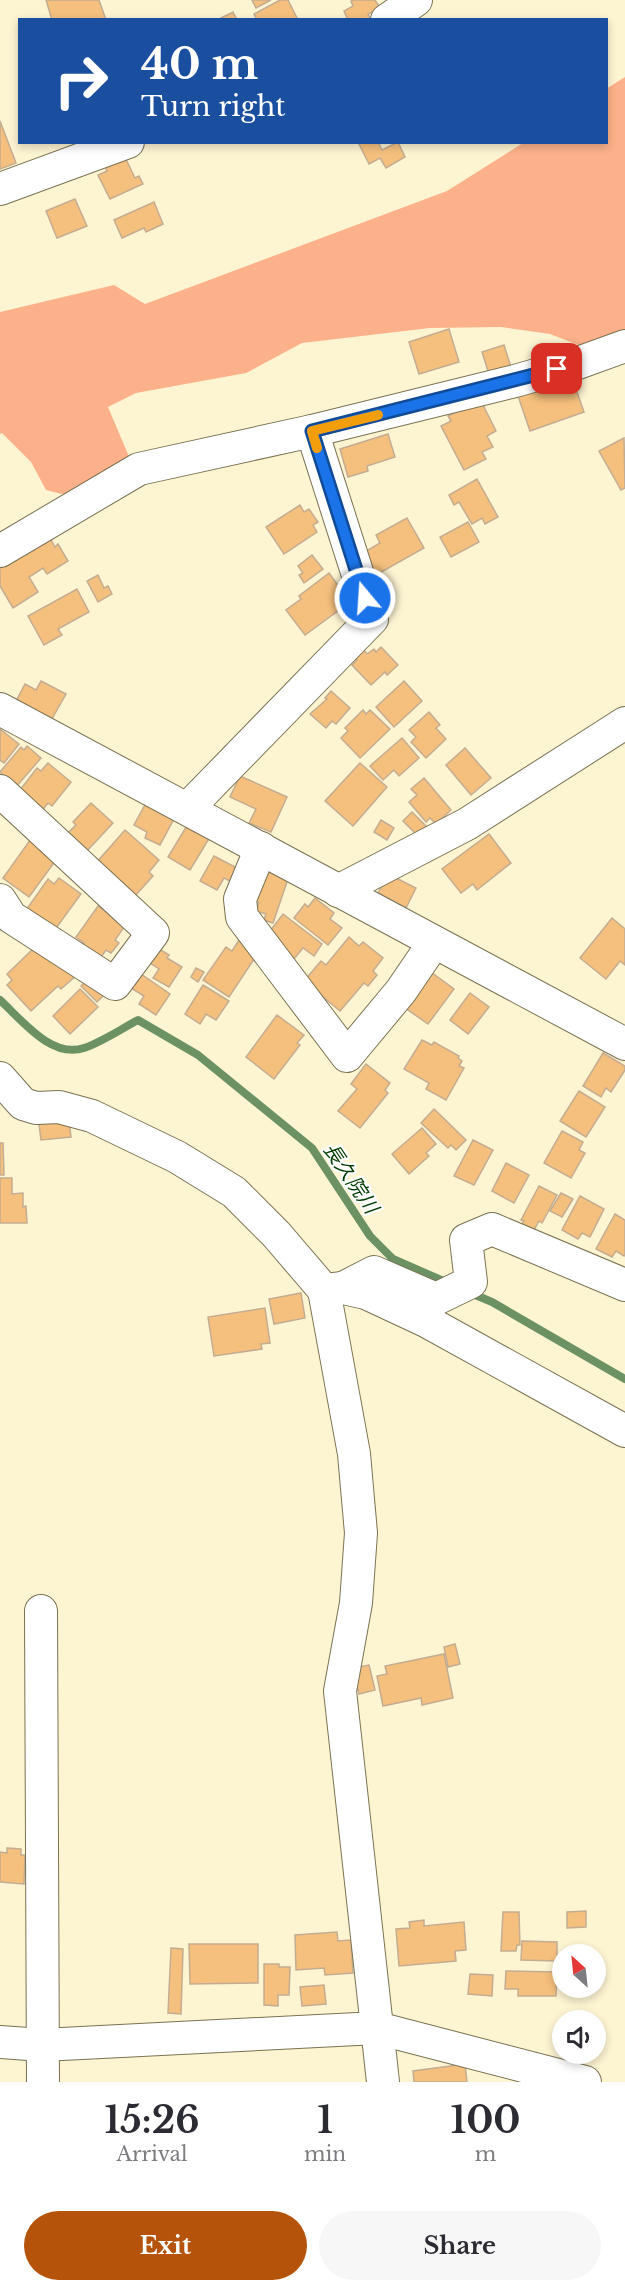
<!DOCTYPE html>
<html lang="en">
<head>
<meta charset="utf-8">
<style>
	:root { --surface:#fff; --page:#f7f7f7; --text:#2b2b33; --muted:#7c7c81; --accent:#b45309 }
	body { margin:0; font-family:"Libre Baskerville","Noto Sans JP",serif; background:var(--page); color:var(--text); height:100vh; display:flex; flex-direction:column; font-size:22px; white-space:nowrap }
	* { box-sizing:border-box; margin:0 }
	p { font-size:20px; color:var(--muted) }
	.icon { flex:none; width:33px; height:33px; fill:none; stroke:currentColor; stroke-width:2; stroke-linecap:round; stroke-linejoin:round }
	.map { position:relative; height:2082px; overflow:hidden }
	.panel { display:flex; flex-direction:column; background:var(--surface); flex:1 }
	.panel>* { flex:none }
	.top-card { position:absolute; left:18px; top:18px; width:590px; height:126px; border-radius:0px; box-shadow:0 3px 9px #0003; background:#1a4fa0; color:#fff; overflow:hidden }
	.needle { width:39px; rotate:333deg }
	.fabs { position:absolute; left:552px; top:1944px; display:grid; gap:12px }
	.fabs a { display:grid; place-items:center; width:54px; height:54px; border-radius:50%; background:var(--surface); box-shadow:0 3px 9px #0003; font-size:30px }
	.pin { position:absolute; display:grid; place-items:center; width:51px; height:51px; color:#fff; margin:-26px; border-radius:12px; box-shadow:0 3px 9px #0006 }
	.me { position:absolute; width:66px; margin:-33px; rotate:342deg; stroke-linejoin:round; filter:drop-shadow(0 0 4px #0008) }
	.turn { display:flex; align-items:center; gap:21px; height:126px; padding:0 24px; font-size:27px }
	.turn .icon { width:78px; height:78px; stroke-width:2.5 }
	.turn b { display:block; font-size:42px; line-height:51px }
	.eta { display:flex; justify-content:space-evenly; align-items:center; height:102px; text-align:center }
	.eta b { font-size:36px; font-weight:800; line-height:42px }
	.button { display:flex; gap:12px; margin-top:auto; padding:12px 24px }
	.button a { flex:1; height:69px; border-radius:36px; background:var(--accent); color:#fff; font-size:24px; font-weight:800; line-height:69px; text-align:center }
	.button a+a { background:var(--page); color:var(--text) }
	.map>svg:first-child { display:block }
	.forest { fill:#fdb18a }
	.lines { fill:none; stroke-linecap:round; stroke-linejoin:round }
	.stream { stroke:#6c9264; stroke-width:8 }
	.building { fill:#f5c07e; stroke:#c4ac91; stroke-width:1.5 }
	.street-casing { stroke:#7a7253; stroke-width:34 }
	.street { stroke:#fff; stroke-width:32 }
	.route-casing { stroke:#114b97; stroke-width:15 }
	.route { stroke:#1a73e8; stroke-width:10 }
	.slow { stroke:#f59e0b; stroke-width:10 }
	.labels { text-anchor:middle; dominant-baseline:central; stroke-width:4.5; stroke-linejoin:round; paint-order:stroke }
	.water-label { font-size:20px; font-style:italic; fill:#023d00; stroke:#fff }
</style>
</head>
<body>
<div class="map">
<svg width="625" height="2082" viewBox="0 0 625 2082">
	<rect width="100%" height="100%" fill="#fdf4d2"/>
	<polygon class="forest" points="625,77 625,332 581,346 550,334 501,327 430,328 302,343 246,373 136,393 108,407 130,459 70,496 46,490 31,462 2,433 0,434 0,312 114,285 145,304 447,191 523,143 606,142 606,89"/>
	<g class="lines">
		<g class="stream">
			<path d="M0 1000C21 1019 51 1059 84 1048 102 1042 121 1029 138 1020L198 1055 312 1148 370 1236 393 1259 448 1283"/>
			<polyline points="468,1292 492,1302 625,1379"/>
		</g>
	</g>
	<g class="building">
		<polygon points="46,0 99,0 106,20 52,20"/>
		<polygon points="252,0 271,0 256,8"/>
		<polygon points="280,0 288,0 298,20 257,20 254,14"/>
		<polygon points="353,0 375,0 380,8 368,14 370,18 367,20 348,20 344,11 353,6 351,1"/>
		<polygon points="233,12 237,20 217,20"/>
		<polygon points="0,121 16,163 0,169"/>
		<polygon points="358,142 378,142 382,150 398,142 405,157 386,168 380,158 369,164"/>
		<polygon points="124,155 135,178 139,176 143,184 110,199 98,175 107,171 104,164"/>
		<polygon points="75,199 87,226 57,238 46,211"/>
		<polygon points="154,202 163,224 146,232 144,228 122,238 114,220"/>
		<polygon points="449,329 459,362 419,374 409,342"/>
		<polygon points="504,345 511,367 489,374 482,352"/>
		<polygon points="572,378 584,412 530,431 518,396"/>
		<polygon points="480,399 496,431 487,436 493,447 482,452 486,459 464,470 441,426 451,421 448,416"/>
		<polygon points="388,434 395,457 367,466 368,471 348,477 340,449"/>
		<polygon points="624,438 625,488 621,490 599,451"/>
		<polygon points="477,479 498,517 485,524 482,518 472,524 459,502 454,505 449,495"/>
		<polygon points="300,505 304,512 309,509 318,522 313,525 317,532 284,554 266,527"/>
		<polygon points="407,518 424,548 376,575 363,553 380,543 376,535"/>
		<polygon points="468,522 479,542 451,557 440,537"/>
		<polygon points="50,538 55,547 58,544 68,561 47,574 43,568 29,577 38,592 13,608 0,586 0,568"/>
		<polygon points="312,555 323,569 304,583 299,575 303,573 298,566"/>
		<polygon points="329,573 350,602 305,635 286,610 301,599 299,596"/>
		<polygon points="98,575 104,588 108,586 112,594 98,602 87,581"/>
		<polygon points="77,589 89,612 58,629 62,635 44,645 28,616"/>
		<polygon points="381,647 398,665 387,675 385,672 371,685 352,665 357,660 354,656 362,648 367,654 374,649 376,652"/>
		<polygon points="41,681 66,694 49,724 14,705 25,684 36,690"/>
		<polygon points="404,681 422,701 394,727 376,707"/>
		<polygon points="331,691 350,708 336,724 332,721 326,728 310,714 327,699 325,698"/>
		<polygon points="363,710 366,714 370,710 390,729 360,758 341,738 348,731 345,728"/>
		<polygon points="429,712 440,725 436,728 446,739 426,758 411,742 416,737 409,730"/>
		<polygon points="0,729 19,744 4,763 0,760"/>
		<polygon points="402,738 419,758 399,776 394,770 383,780 370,766"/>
		<polygon points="27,746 41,758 16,787 0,772 21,747 24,750"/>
		<polygon points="465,748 491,778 471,795 446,765"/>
		<polygon points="48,763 71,782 52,806 48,803 40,813 20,790 37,768 41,771"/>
		<polygon points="360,763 387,787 353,826 325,801"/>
		<polygon points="240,776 287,797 271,832 249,823 256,809 230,797"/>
		<polygon points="424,778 451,810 436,824 430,818 426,822 409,802 417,795 411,789"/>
		<polygon points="91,803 113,823 86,852 67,834 76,825 73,822"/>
		<polygon points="146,803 175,817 160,845 145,838 147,832 134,825"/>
		<polygon points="412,812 427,827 418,836 403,821"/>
		<polygon points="381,820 394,828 387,840 374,832"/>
		<polygon points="188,824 210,837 190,870 168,857"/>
		<polygon points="125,830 159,860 149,872 153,876 134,897 96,863"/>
		<polygon points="489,834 511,863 477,890 473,884 461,893 442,869"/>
		<polygon points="33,836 59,856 29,897 3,878"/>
		<polygon points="214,856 237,868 230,881 224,878 217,890 200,881"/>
		<polygon points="265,871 288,879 273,923 264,920 266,914 256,911 259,903 254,901"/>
		<polygon points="394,877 416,888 406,908 378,893 384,882"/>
		<polygon points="59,878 81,894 54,931 26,910 48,879 54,884"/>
		<polygon points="315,898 334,913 330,919 342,928 328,945 294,918 305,904 308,907"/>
		<polygon points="98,906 108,913 129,920 115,940 119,943 111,953 106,950 99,960 81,947 84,943 76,937"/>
		<polygon points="283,914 322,944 314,956 303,948 293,960 270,931"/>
		<polygon points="612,918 625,929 625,965 620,961 606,979 580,958"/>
		<polygon points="349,937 359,946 363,942 383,958 373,971 377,975 368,986 364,983 340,1011 304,981 321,961 326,965"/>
		<polygon points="239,940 258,953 229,997 203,980 226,947 232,951"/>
		<polygon points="36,946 51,962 58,955 77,975 61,989 58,986 31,1011 7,985 12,980 7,974"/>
		<polygon points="156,947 169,955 167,958 182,967 169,987 153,978 159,969 147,961"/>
		<polygon points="196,968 204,972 198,982 191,977"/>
		<polygon points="428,970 454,989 428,1024 401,1005"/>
		<polygon points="141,974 170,994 156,1015 139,1004 144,996 131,988"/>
		<polygon points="92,975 108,991 97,1002 81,986"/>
		<polygon points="203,985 229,1001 216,1020 206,1014 200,1024 185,1014"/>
		<polygon points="80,989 98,1007 70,1034 53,1016"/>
		<polygon points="470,993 489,1007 468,1034 450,1020"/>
		<polygon points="277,1015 304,1035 297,1043 300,1045 274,1079 246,1057"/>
		<polygon points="422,1040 432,1045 434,1042 459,1056 458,1058 462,1061 459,1066 464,1068 446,1100 426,1089 429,1083 404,1069"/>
		<polygon points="603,1053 625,1066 625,1070 611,1092 606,1088 601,1097 583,1086"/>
		<polygon points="366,1064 390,1083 385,1090 388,1093 360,1128 338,1111 357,1089 351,1084"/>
		<polygon points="579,1091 605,1107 586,1137 560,1121"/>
		<polygon points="434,1109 466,1140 456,1150 451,1145 448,1148 421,1123"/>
		<polygon points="69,1120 71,1137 41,1140 39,1124"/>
		<polygon points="422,1128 436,1144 426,1153 429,1156 409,1174 392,1154"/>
		<polygon points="562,1131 583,1142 579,1150 585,1153 571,1178 544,1163"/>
		<polygon points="473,1140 493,1150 474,1185 454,1176"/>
		<polygon points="0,1143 3,1143 4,1175 0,1175"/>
		<polygon points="506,1163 529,1175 514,1203 492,1191"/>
		<polygon points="0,1178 12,1178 12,1194 23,1193 23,1207 26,1206 27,1223 0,1223"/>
		<polygon points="539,1186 557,1195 542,1223 539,1221 533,1232 521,1226 524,1221 521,1220"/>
		<polygon points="561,1193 573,1199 562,1217 550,1211"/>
		<polygon points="580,1196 604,1209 590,1237 582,1233 578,1239 562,1230"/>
		<polygon points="615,1214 625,1220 625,1254 624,1256 616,1251 612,1257 596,1249"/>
		<polygon points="301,1293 305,1318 274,1324 269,1299"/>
		<polygon points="265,1308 270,1343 261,1344 262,1349 214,1356 208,1317"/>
		<polygon points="455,1644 460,1664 448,1667 444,1647"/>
		<polygon points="444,1654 453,1698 422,1705 421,1698 383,1706 377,1676 387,1674 385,1666"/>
		<polygon points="369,1665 375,1690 359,1694 353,1668"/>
		<polygon points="7,1848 21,1849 21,1855 25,1855 24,1884 0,1882 0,1852 7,1853"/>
		<polygon points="586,1911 586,1927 567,1928 567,1912"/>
		<polygon points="503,1912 519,1912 520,1945 517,1945 516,1951 501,1951"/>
		<polygon points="424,1920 424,1926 464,1922 466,1950 455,1951 456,1961 399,1966 396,1929 410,1928 409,1922"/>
		<polygon points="337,1932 338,1941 351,1940 353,1973 325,1975 324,1968 296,1970 295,1935"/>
		<polygon points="522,1941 557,1942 557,1961 521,1960"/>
		<polygon points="189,1944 258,1944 258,1983 190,1984"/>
		<polygon points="171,1948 183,1949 181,2014 168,2013"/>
		<polygon points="264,1964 279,1964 279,1967 290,1967 289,1995 278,1995 278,2006 264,2005"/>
		<polygon points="506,1971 557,1972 556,1996 518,1996 518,1989 505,1989"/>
		<polygon points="470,1974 493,1975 492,1996 468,1994"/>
		<polygon points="324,1985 326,2004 302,2006 300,1987"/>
		<polygon points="465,2064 467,2082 414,2082 413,2071"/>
	</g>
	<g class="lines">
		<g class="street-casing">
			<g id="street">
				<polyline points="387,20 416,0"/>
				<polyline points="0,189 128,142"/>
				<polyline points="0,551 139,469 312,431 515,381 578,363 625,346"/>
				<path d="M0 709C209 819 416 934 625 1044"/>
				<polyline points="0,791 153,933 115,984 11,917 0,900"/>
				<polyline points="188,808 372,619 312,431"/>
				<polyline points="261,848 240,899 242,917 347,1056 401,991 433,944"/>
				<polyline points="338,891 467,824 625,723"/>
				<polyline points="0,1078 23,1104 36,1108 59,1107 92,1116 177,1157 234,1192 276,1234 324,1290 354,1454 361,1533 356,1603 340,1691 383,2082"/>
				<polyline points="343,1288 374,1272 436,1299 471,1282 466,1240 492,1229 625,1285"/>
				<polyline points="334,1289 343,1288 366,1293 426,1321 625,1431"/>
				<polyline points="41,1611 43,2082"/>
				<polyline points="0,2042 42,2045 377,2028 585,2082"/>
			</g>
		</g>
		<use href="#street" class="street"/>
	</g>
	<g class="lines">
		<g class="route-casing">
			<polyline id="route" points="365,598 312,431 557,369"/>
		</g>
		<use href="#route" class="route"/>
		<polyline class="slow" points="317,448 312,431 378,415"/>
	</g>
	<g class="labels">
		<g class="water-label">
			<text transform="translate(351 1178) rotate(56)">長久院川</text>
		</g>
	</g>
</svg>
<div class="fabs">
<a><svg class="needle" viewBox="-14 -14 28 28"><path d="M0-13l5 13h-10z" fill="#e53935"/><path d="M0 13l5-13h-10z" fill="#7c7c81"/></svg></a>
<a><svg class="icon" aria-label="sound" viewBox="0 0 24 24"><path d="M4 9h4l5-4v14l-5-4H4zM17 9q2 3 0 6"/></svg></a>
</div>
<div class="pin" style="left:557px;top:369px;background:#d93025"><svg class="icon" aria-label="arrive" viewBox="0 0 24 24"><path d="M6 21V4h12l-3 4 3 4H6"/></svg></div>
<svg class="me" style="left:365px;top:598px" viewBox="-20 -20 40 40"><circle r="17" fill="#1a73e8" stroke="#fff" stroke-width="3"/><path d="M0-11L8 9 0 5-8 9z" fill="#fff"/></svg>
<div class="top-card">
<div class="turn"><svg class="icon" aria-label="right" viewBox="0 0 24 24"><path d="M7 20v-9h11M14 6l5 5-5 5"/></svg><div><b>40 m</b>Turn right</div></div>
</div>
</div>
<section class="panel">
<div class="eta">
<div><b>15:26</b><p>Arrival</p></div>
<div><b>1</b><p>min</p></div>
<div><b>100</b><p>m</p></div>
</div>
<div class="button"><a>Exit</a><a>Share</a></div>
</section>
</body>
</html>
